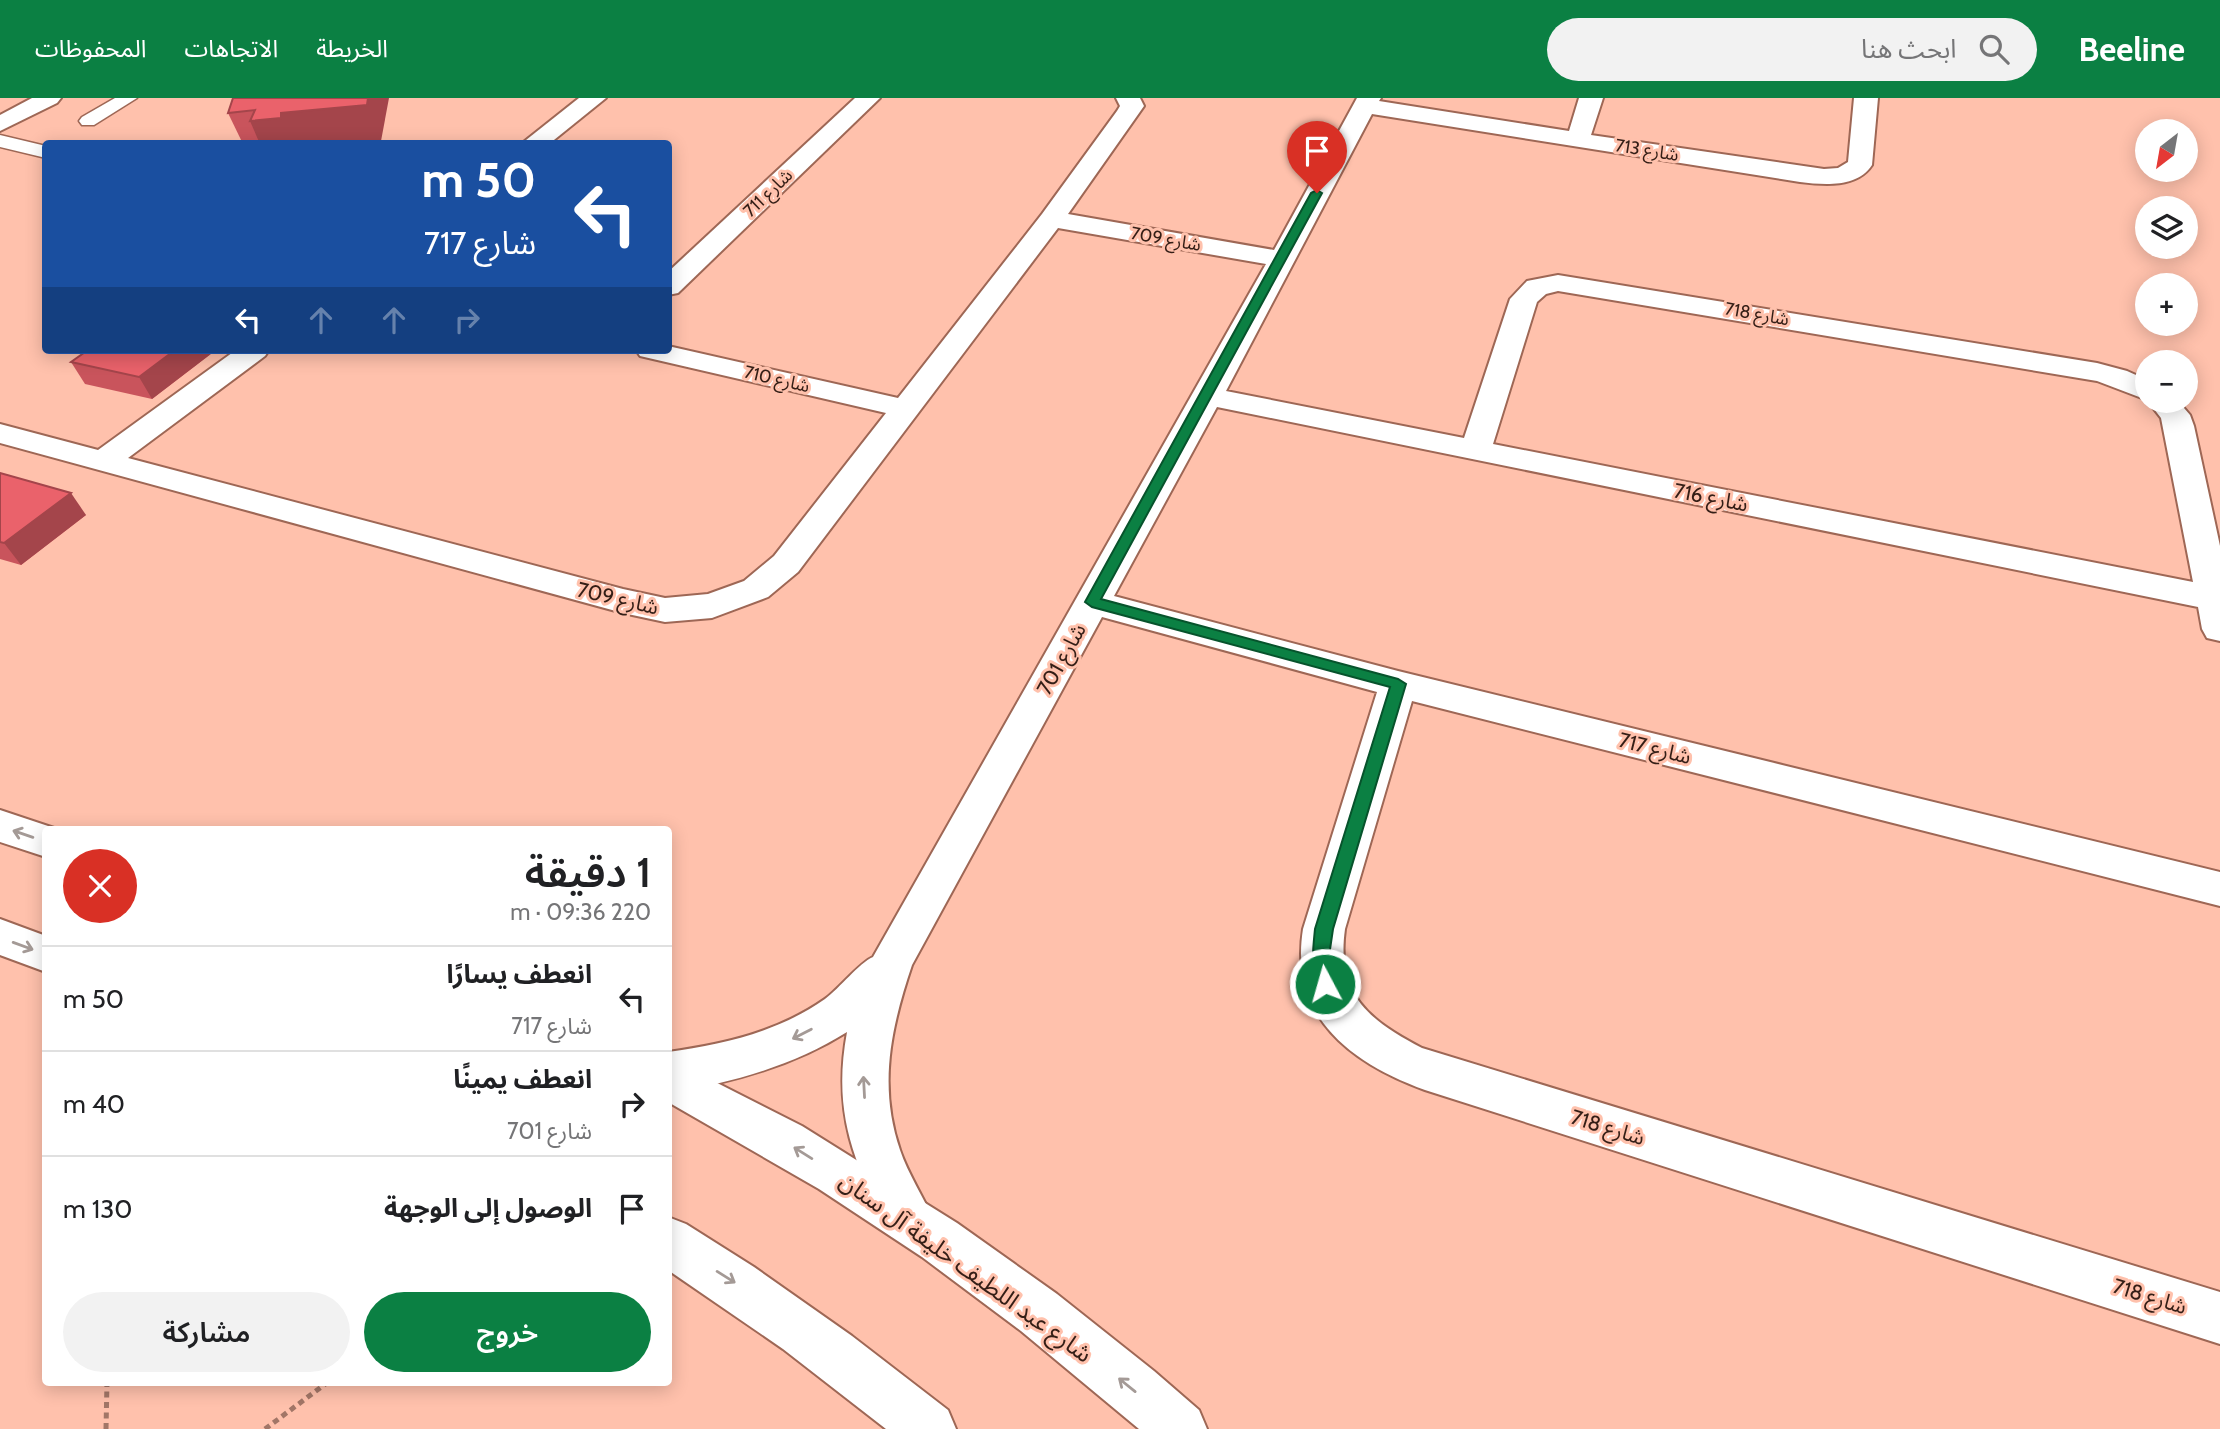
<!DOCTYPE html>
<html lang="ar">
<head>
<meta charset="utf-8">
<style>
	:root { --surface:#fff; --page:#f2f2f2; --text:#202124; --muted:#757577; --line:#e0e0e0; --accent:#0b8043 }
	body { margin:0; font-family:Cabin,"Noto Sans Arabic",sans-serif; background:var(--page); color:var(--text); direction:rtl; height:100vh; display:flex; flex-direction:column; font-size:26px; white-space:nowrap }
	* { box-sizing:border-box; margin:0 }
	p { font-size:23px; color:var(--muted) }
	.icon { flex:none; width:38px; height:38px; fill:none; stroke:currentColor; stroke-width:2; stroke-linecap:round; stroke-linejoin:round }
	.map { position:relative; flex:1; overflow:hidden; direction:ltr }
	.details { position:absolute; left:42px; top:728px; width:630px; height:560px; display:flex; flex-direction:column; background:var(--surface); border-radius:7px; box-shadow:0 4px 18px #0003; direction:rtl }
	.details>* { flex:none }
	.top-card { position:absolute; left:42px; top:42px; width:630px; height:214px; border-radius:7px; box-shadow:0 4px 18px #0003; direction:rtl; background:#1a4fa0; color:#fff; overflow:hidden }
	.needle { width:46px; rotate:211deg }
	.controls { position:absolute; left:2135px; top:21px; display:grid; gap:14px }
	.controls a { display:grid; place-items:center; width:63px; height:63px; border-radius:50%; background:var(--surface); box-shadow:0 4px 18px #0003; font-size:35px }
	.pin { position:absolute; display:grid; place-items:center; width:60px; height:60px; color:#fff; margin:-72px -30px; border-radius:50% 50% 50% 0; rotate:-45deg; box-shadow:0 0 7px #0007 }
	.pin .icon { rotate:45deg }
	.me { position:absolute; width:77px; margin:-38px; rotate:354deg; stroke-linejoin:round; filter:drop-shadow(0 0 5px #0008) }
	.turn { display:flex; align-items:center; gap:24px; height:147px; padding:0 21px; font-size:32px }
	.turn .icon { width:91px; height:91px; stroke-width:2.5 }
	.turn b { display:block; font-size:49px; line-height:60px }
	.lanes { display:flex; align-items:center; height:66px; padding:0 21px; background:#0003; justify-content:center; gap:35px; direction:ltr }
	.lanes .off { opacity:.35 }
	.round { display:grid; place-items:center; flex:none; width:74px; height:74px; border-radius:37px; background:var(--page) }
	.headline { display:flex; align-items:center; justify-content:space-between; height:119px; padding:0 21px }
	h1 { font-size:42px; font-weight:600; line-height:52px }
	.button { display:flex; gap:14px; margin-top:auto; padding:14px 21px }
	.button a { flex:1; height:80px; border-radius:42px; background:var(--accent); color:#fff; font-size:28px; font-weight:600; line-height:80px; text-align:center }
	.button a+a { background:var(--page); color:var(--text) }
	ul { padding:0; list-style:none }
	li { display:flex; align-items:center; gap:21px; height:105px; padding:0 21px; border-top:2px solid var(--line) }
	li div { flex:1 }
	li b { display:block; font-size:26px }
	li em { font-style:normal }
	header { display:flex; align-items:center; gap:42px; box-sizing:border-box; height:98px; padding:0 35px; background:var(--accent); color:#fff }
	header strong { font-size:33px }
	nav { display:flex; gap:38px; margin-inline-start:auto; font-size:24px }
	.search { width:490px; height:63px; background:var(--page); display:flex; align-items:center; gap:18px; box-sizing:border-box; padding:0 24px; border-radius:38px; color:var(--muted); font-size:26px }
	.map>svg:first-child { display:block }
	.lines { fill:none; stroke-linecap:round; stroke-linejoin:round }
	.lane-casing { stroke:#9e6755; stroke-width:3 }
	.street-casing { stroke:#9e6755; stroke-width:4 }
	.secondary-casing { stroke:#9e6755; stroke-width:4 }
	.path { stroke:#a27667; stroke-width:5; stroke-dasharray:6 4.5; stroke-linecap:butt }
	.lane { fill:#fff; fill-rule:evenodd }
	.street { fill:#fff; fill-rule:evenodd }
	.secondary { fill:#fff; fill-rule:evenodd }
	.wall { fill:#c9545c }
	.shaded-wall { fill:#a4454b }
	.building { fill:#ea626b; stroke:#a4454b; stroke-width:2 }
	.oneway { stroke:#a49a96 }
	.route { fill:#0b8043; stroke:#07532c; stroke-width:2 }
	.labels { text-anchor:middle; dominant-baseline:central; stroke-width:6; stroke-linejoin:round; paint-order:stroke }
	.far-street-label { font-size:18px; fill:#341e16; stroke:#ffc1ac }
	.street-label { font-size:21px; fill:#341e16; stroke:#ffc1ac }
	.near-street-label { font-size:24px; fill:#341e16; stroke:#ffc1ac }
</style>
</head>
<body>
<header>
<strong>Beeline</strong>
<div class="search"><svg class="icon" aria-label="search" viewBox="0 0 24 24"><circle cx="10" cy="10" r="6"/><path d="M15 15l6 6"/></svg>ابحث هنا</div>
<nav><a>الخريطة</a><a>الاتجاهات</a><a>المحفوظات</a></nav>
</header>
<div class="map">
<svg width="2220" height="1331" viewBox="0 0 2220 1331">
	<rect width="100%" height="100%" fill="#ffc1ac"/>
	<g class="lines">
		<g class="lane-casing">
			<g id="lane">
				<polygon points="115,0 137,0 94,27 82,27 79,23 82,19"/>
				<polygon points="0,37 46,48 46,60 0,49"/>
			</g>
		</g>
		<g class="street-casing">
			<g id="street">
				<polygon points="32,0 61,0 57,5 0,33 0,17"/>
				<polygon points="579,0 606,0 549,46 521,46"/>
				<polygon points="855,0 880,0 678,195 668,197 668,174"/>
				<path d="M1116 0H1140L1144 8 1068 116 1274 152 1357 0H1381L1379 3 1569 33 1579 0H1603L1591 37 1824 71 1838 70 1848 64 1854 0H1878L1872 67C1857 90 1824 87 1800 84L1372 16 1226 293 1464 340 1510 201 1527 183 1558 177 2097 265 2127 273 2147 282V303H2178L2190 317 2194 328 2220 448V543L2207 540 2202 531 2198 509 1217 309 1114 498 1398 573 2220 774V808L1412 603 1345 831C1336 896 1368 922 1422 950L2220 1194V1246L1425 992C1351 965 1289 919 1303 831L1377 594 1102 519 912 867C891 929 878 988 900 1052 908 1076 923 1098 933 1121L925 1138 908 1145 891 1138C854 1065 832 1016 847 934 793 968 731 985 668 995V954C724 946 778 934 825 901 840 890 859 865 873 859L1266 166 1058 130 798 474 768 499 712 520 665 524 623 515 0 345V326L98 352 236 252H269L265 258 128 360 623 491 665 500 708 496 744 483 774 458 886 315 640 258 636 252H668V248L898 300 1042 116 1117 13 1120 8ZM1558 193 2097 283 2147 302 2161 320 2193 484 1493 346 1537 204 1546 196Z"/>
			</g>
		</g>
		<g class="secondary-casing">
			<g id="secondary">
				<polygon points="0,712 60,732 46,732 46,759 0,744"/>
				<polygon points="0,821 46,838 46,874 0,857"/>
				<polygon points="668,960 802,1028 957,1125 1057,1196 1154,1273 1199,1312 1207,1331 1139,1331 1021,1233 922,1159 819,1091 668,1004"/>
				<polygon points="668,1119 686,1126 754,1169 852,1238 948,1312 956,1331 886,1331 783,1251 668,1172"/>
			</g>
		</g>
		<g class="path">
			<polyline points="106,1331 107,1284"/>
			<polyline points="265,1331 328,1284"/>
		</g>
		<use href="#lane" class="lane"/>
		<use href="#street" class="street"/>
		<use href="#secondary" class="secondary"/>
	</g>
	<g class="wall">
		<polygon points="233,0 381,43 357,46 243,46 228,15"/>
		<polygon points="216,252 152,301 85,286 71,264"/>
		<polygon points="0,375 86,417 21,467 0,461"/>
	</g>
	<g class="shaded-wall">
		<polygon points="368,0 389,0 381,43 357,46 260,46 250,23 281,15"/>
		<polygon points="175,252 216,252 152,301 139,279"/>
		<polygon points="71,395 86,417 21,467 4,445"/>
	</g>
	<g class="building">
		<polygon points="233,0 368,0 367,7 281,15 281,20 250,23 255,12 228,15"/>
		<polygon points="88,252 175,252 139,279 71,264"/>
		<polygon points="0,375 71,395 4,445 0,444"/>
	</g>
	<defs><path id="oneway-shaft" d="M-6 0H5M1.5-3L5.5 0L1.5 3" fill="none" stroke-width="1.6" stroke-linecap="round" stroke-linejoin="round" transform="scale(1.75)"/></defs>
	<g class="oneway">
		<use href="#oneway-shaft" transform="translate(23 736) rotate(-161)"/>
		<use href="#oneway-shaft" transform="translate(23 848) rotate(20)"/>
		<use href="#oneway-shaft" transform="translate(802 936) rotate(153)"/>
		<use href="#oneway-shaft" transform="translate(864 989) rotate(-93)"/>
		<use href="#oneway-shaft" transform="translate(803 1055) rotate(-148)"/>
		<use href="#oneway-shaft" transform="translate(726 1179) rotate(32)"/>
		<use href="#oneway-shaft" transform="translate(1127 1287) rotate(-141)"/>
	</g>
	<path class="route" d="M1317 92 1322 95 1101 501 1398 581 1406 586 1333 831 1329 858 1334 886 1332 892 1325 894 1319 892C1310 873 1313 851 1315 831L1390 589 1092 509 1085 504 1311 95Z"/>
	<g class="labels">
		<g class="far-street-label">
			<text transform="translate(1647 52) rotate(9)">شارع 713</text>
			<text transform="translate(768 95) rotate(-44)">شارع 711</text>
			<text transform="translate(1166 141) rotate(10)">شارع 709</text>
			<text transform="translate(1757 216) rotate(10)">شارع 718</text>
			<text transform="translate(777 281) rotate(13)">شارع 710</text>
		</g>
		<g class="street-label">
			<text transform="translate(1711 399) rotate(11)">شارع 716</text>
			<text transform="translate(618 500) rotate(13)">شارع 709</text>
			<text transform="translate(1061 561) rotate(-61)">شارع 701</text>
			<text transform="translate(1655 650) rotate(14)">شارع 717</text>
			<text transform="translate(1608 1029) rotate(17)">شارع 718</text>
			<text transform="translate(2150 1198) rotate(17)">شارع 718</text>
		</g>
		<g class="near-street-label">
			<text transform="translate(966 1169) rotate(36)">شارع عبد اللطيف خليفة آل سنان</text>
		</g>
	</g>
</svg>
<div class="controls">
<a><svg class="needle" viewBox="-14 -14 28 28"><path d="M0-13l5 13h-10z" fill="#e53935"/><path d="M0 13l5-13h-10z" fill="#757577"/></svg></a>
<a><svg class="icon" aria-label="layers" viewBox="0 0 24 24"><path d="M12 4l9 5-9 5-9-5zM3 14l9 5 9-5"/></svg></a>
<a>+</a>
<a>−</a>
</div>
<div class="pin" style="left:1317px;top:95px;background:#d93025"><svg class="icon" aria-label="arrive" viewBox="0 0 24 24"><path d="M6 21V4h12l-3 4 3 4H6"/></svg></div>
<svg class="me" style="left:1325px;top:886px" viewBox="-20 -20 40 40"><circle r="17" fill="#0b8043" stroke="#fff" stroke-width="3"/><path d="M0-11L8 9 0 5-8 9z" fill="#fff"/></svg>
<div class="top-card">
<div class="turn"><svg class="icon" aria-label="left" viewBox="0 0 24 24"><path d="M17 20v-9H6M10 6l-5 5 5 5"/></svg><div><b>50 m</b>شارع 717</div></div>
<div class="lanes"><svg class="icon" aria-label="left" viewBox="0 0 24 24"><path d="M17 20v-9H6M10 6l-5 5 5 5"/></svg><svg class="icon off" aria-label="ahead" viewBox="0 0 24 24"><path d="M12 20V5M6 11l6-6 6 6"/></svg><svg class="icon off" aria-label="ahead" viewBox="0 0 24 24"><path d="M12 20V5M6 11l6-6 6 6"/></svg><svg class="icon off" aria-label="right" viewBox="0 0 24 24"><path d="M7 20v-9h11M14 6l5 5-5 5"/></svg></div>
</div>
<section class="details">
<div class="headline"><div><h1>1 دقيقة</h1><p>220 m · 09:36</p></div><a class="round" style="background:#d93025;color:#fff"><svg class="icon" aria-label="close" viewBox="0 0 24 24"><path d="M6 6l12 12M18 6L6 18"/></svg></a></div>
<ul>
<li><svg class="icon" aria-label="left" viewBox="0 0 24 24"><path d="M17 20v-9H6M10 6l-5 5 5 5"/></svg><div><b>انعطف يسارًا</b><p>شارع 717</p></div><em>50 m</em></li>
<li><svg class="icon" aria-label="right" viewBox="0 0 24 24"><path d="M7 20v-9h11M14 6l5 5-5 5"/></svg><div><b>انعطف يمينًا</b><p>شارع 701</p></div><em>40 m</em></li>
<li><svg class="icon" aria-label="arrive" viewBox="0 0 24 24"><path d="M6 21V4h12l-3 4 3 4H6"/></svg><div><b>الوصول إلى الوجهة</b></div><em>130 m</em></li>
</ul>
<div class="button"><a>خروج</a><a>مشاركة</a></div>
</section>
</div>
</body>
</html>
